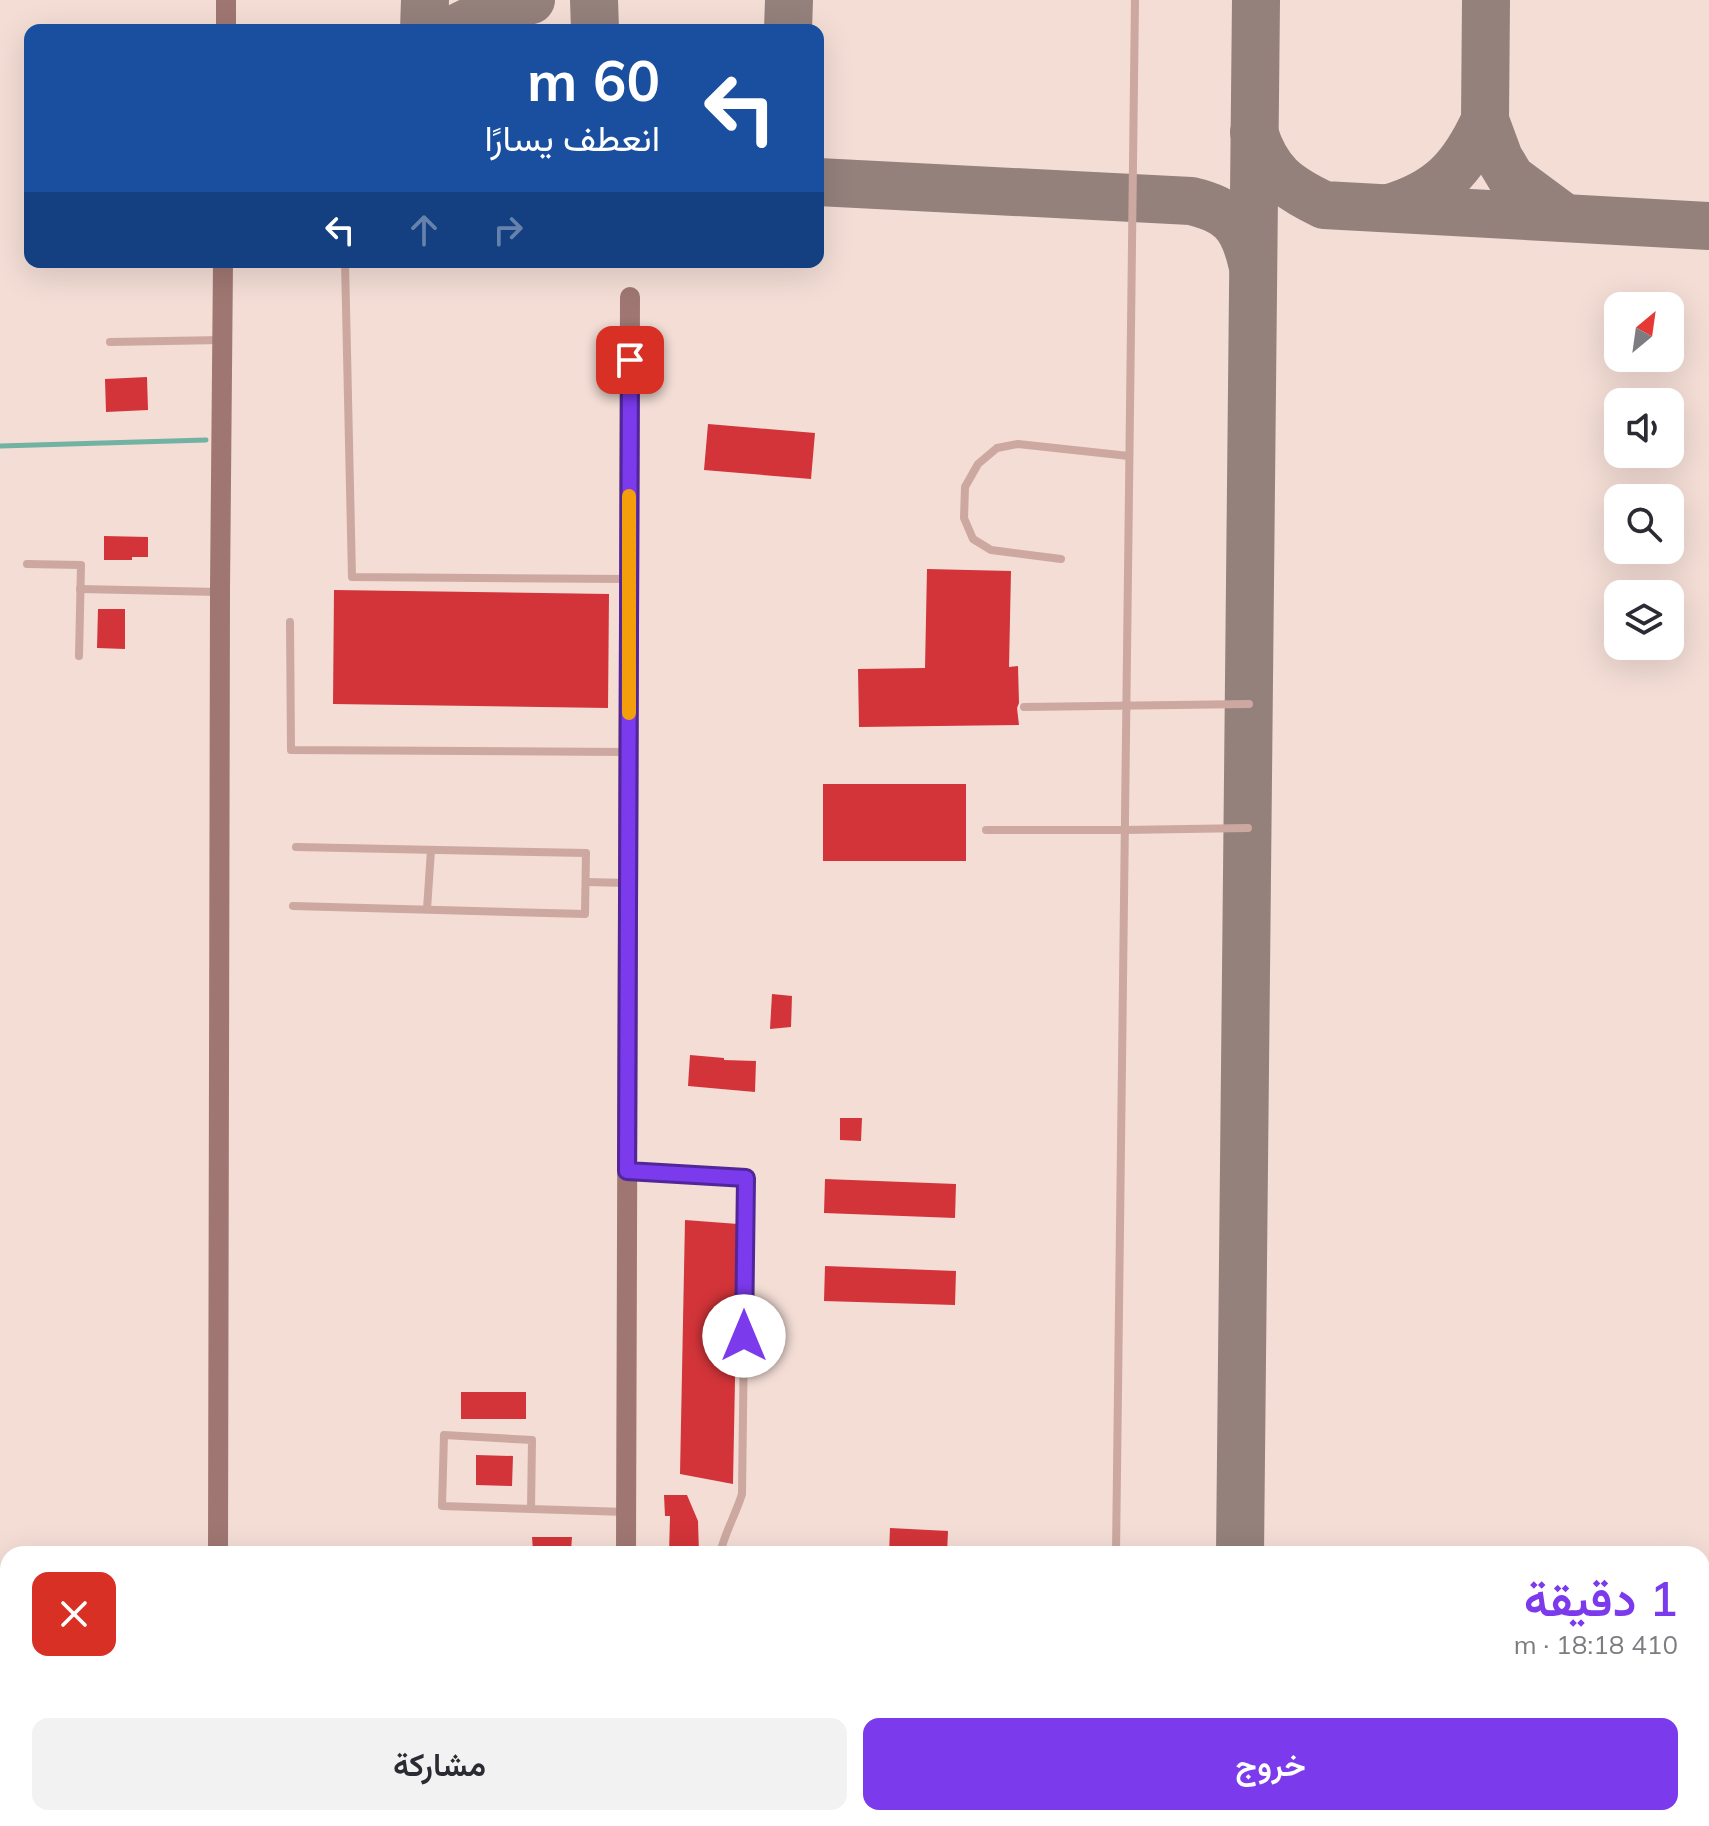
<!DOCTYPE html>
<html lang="ar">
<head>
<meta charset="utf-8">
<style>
	:root { --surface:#fff; --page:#f2f2f3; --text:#2b2b33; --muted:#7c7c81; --accent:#7c3aed }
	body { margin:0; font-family:Mulish,Vazirmatn,sans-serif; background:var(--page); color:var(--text); direction:rtl; height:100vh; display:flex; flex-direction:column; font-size:30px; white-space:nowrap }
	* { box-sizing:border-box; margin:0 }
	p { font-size:26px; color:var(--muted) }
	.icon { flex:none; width:44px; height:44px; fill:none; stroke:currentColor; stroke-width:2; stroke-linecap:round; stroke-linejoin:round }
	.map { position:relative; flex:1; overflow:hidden; direction:ltr }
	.drawer { position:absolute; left:0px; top:1546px; width:1710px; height:280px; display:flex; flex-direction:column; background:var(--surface); border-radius:24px 24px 0 0; box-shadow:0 8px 32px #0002; direction:rtl }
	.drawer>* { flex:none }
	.banner { position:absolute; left:24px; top:24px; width:800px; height:244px; border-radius:16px; box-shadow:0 8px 32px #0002; direction:rtl; background:#1a4fa0; color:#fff; overflow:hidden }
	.needle { width:52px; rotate:29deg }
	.tools { position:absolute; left:1604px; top:292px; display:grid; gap:16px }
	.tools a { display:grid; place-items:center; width:80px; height:80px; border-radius:16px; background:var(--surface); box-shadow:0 8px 32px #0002; font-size:40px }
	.pin { position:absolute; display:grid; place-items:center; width:68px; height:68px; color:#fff; margin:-34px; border-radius:16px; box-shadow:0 4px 12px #0006 }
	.me { position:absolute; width:88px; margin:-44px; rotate:0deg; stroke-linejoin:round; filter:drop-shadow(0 0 6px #0008) }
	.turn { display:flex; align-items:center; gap:28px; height:168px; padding:0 32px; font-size:36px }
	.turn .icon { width:104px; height:104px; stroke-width:2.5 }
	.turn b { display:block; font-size:56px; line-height:68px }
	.lanes { display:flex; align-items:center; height:76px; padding:0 32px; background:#0003; justify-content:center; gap:40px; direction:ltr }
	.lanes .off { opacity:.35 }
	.round { display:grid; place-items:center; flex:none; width:84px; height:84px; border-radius:16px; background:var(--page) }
	.headline { display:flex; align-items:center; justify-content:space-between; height:136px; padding:0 32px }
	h1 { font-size:48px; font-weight:600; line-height:60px; color:var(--accent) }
	.action { display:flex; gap:16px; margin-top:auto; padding:16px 32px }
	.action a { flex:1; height:92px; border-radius:16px; background:var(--accent); color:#fff; font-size:32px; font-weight:600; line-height:92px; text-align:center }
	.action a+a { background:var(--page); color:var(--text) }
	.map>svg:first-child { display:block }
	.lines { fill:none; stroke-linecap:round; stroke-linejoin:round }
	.stream { stroke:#71b2a3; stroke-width:5 }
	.taxiway { stroke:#94817c; stroke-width:48 }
	.building { fill:#d23439 }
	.lane { stroke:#cca8a0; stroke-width:8 }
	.secondary { stroke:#9f7672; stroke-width:20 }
	.route-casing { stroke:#51269a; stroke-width:20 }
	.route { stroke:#7c3aed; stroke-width:14 }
	.slow { stroke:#f59e0b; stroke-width:14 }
</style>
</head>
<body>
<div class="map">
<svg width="1709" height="1826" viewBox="0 0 1709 1826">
	<rect width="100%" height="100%" fill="#f3ddd5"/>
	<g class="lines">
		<polyline class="stream" points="0,446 206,440"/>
		<g class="taxiway">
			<polyline points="594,0 595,30"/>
			<polyline points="1486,0 1485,120 1499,158 1511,178 1565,218"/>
			<polyline points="424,30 425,0"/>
			<polyline points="453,30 491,11 531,0"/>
			<polyline points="788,30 789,0"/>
			<path d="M1254 132C1267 173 1286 187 1324 205L1709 226"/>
			<path d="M818 182 1191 201C1230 210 1243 224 1252 263"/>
			<path d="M1389 208C1440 193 1463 168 1485 120"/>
			<polyline points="1240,1554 1256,0"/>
			<polyline points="1238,1826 1238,1818"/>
		</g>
	</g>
	<g class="building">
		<polygon points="147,377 148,410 106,412 105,379"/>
		<polygon points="708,424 815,433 811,479 704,470"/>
		<polygon points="104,536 148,537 148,557 132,557 132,560 104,560"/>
		<polygon points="927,569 1011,571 1009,667 1018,666 1019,703 1017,708 1019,725 859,727 858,669 925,668"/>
		<polygon points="334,590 609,594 608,708 333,704"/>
		<polygon points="98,609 125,609 125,649 97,648"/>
		<rect x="823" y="784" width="143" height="77"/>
		<polygon points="772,994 792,996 791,1027 770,1029"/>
		<polygon points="690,1055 724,1058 724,1060 756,1061 755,1092 688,1086"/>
		<polygon points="840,1118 862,1118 861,1141 840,1140"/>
		<polygon points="825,1179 956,1184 955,1218 824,1213"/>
		<polygon points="685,1220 738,1224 733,1484 680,1474"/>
		<polygon points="825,1266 956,1271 955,1305 824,1301"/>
		<rect x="461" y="1392" width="65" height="27"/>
		<polygon points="476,1455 513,1456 512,1486 476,1485"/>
		<polygon points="664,1495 687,1495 698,1521 699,1554 669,1554 670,1516 665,1516"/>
		<polygon points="890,1528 948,1531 947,1554 889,1554"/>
		<polygon points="532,1537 572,1537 571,1551 552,1553 533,1551"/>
	</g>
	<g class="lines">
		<g class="lane">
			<polyline points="345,262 352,577 628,579"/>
			<polyline points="110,342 222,340"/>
			<polyline points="1061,559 991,550 973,539 964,518 965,487 978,464 997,448 1018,444 1129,456"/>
			<polyline points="27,564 81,565 79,656"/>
			<polyline points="80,589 219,592"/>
			<polyline points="290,622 291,750 626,752"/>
			<polyline points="1024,707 1249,704"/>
			<polyline points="986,830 1124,830 1248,828"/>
			<polyline points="586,882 628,883"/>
			<polyline points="293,906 585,914 586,853 296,847"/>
			<polyline points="427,909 431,850"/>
			<path d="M628 1171 746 1178 742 1494C736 1514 724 1534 720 1554"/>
			<polyline points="531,1509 532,1440 444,1435 442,1506 625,1512"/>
			<polyline points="1116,1554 1135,0"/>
			<polyline points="73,1826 73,1818"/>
			<polyline points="1114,1826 1114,1818"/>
		</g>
		<g class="secondary">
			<polyline points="226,0 226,30"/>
			<polyline points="218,1554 220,589 223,262"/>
			<polyline points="626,1554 630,297"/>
			<polyline points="217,1826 217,1818"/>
			<polyline points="625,1826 625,1818"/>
		</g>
	</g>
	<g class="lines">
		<g class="route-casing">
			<polyline id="route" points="630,360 627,1171 746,1178 744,1336"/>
		</g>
		<use href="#route" class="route"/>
		<polyline class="slow" points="629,713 629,496"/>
	</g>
</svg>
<div class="tools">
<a><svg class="needle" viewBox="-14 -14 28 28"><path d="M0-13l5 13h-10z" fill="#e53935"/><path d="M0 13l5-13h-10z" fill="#7c7c81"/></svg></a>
<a><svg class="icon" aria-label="sound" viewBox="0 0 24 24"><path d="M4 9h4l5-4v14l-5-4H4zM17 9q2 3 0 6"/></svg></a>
<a><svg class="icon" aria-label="search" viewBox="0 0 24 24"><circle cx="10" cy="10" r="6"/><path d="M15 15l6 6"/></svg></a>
<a><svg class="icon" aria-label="layers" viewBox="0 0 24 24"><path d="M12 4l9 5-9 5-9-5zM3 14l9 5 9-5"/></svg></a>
</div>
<div class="pin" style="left:630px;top:360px;background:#d93025"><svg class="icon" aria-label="arrive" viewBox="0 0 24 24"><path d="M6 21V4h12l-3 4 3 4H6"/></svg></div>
<svg class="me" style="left:744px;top:1336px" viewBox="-20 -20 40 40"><circle r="19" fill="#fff"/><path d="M0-13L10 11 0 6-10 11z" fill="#7c3aed"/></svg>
<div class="banner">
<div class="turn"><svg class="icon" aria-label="left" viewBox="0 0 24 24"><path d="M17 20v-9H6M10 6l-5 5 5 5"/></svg><div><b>60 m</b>انعطف يسارًا</div></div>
<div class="lanes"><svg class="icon" aria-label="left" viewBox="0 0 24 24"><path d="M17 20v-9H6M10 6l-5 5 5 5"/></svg><svg class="icon off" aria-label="ahead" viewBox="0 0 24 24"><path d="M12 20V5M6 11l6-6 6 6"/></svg><svg class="icon off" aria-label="right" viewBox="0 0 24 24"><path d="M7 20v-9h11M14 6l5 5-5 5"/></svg></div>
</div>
<section class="drawer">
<div class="headline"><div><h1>1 دقيقة</h1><p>410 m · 18:18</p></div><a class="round" style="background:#d93025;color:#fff"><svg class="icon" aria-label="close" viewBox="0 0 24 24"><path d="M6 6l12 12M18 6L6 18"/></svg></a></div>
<div class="action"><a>خروج</a><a>مشاركة</a></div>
</section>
</div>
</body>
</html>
